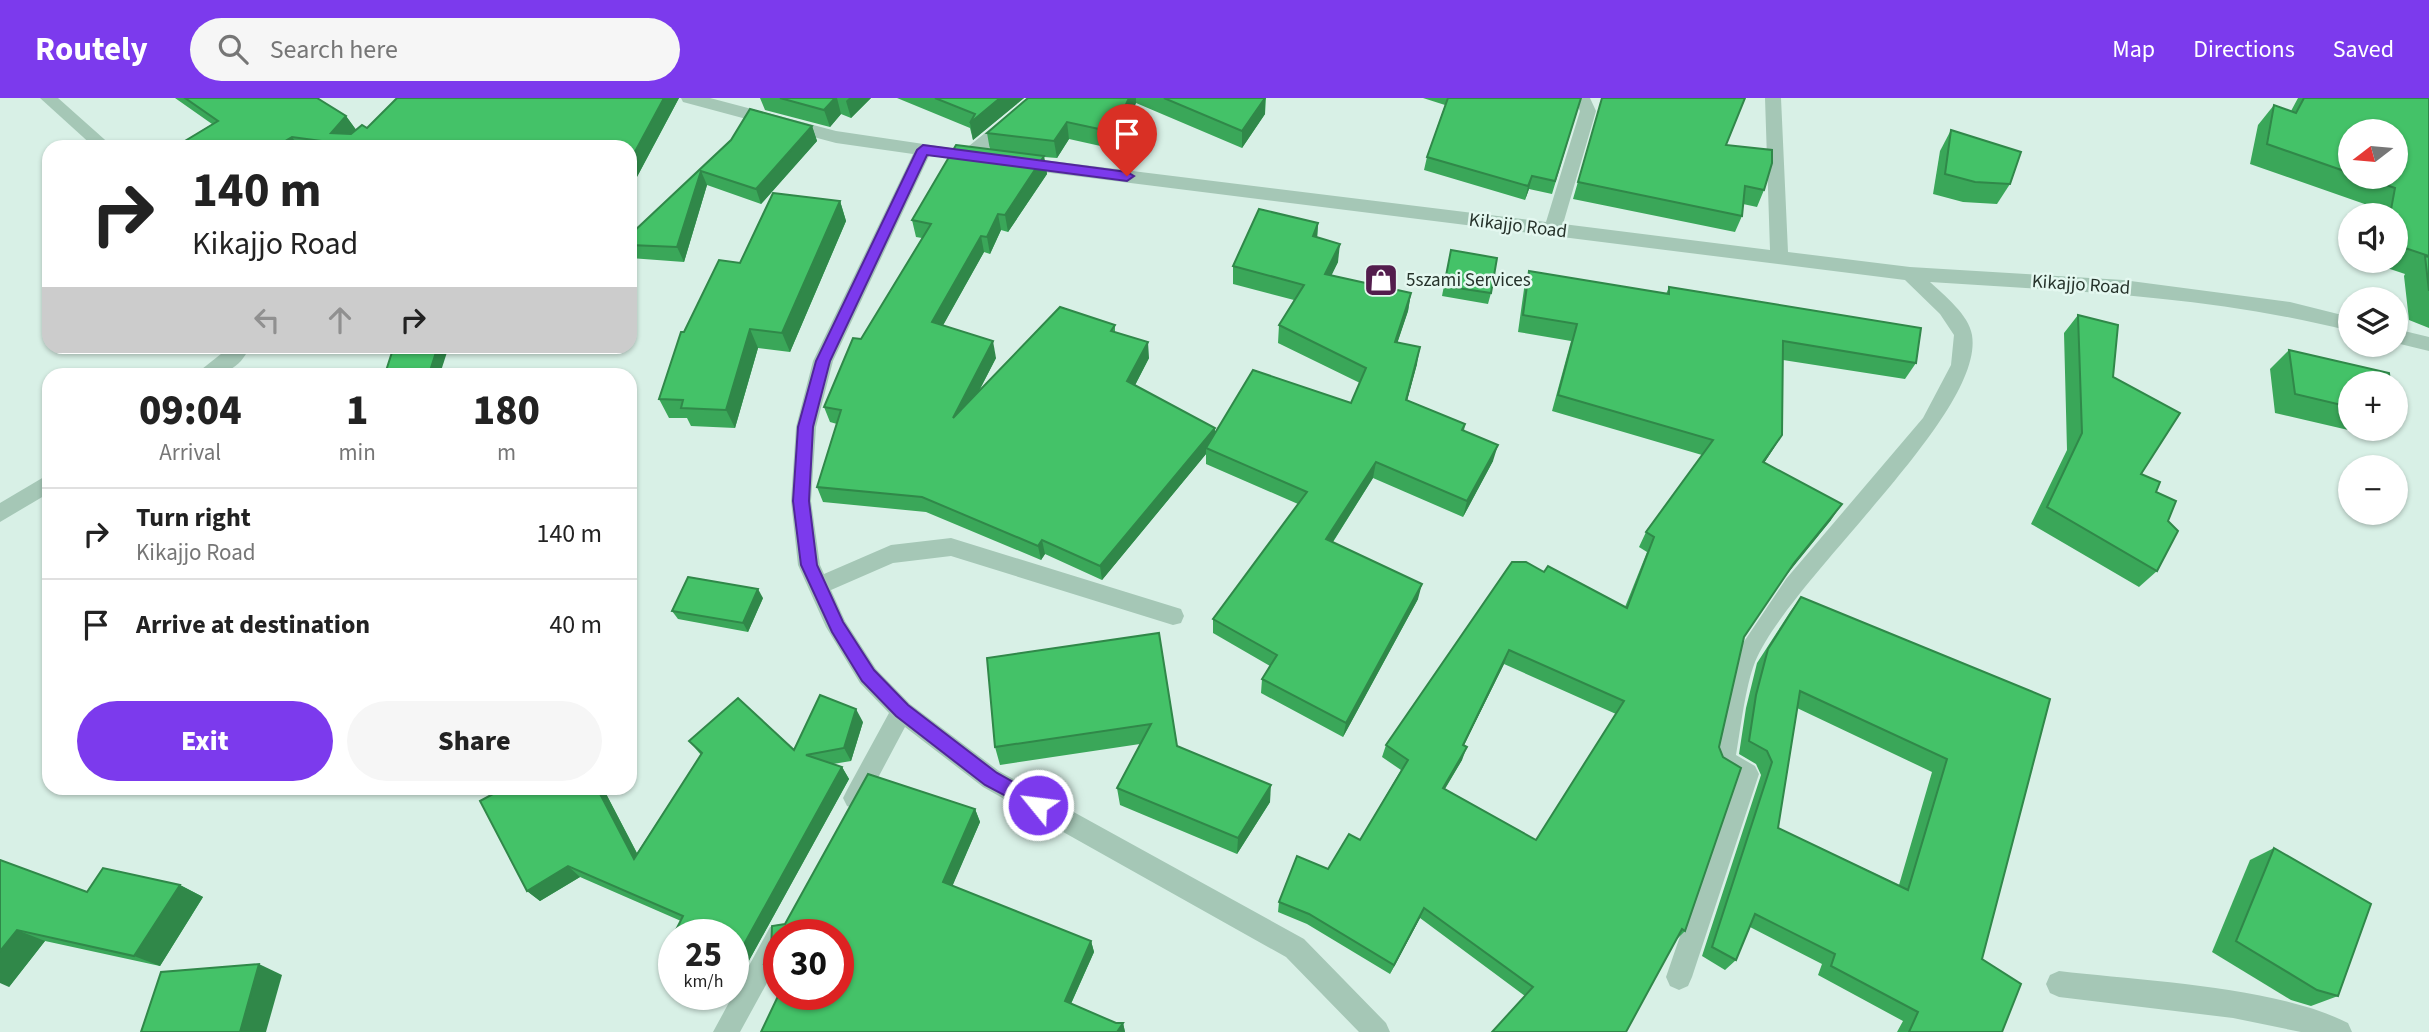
<!DOCTYPE html>
<html lang="en">
<head>
<meta charset="utf-8">
<style>
	:root { --surface:#fff; --page:#f6f6f6; --text:#222; --muted:#767676; --line:#e0e0e0; --accent:#7c3aed }
	body { margin:0; font-family:"Source Sans 3",sans-serif; background:var(--page); color:var(--text); height:100vh; display:flex; flex-direction:column; font-size:26px; white-space:nowrap }
	* { box-sizing:border-box; margin:0 }
	p { font-size:23px; color:var(--muted) }
	.icon { flex:none; width:38px; height:38px; fill:none; stroke:currentColor; stroke-width:2; stroke-linecap:round; stroke-linejoin:round }
	.map { position:relative; flex:1; overflow:hidden }
	.panel { position:absolute; left:42px; top:270px; width:595px; height:427px; display:flex; flex-direction:column; background:var(--surface); border-radius:21px; box-shadow:0 2px 5px #0004 }
	.panel>* { flex:none }
	.guide { position:absolute; left:42px; top:42px; width:595px; height:214px; border-radius:21px; box-shadow:0 2px 5px #0004; background:#fff; color:var(--text); overflow:hidden }
	.needle { width:46px; rotate:254deg }
	.controls { position:absolute; left:2338px; top:21px; display:grid; gap:14px }
	.controls a { display:grid; place-items:center; width:70px; height:70px; border-radius:50%; background:var(--surface); box-shadow:0 2px 5px #0004; font-size:35px }
	.speed { position:absolute; left:658px; top:821px; display:flex; gap:14px; font-size:35px; font-weight:700; text-align:center }
	.speed>* { display:grid; place-content:center; width:91px; height:91px; border-radius:50%; background:var(--surface); box-shadow:0 2px 5px #0004; line-height:1 }
	.speed small { font-size:18px; font-weight:400 }
	.speed .limit { border:10px solid #d22; background:#fff; color:#111 }
	.pin { position:absolute; display:grid; place-items:center; width:60px; height:60px; color:#fff; margin:-72px -30px; border-radius:50% 50% 50% 0; rotate:-45deg; box-shadow:0 0 7px #0007 }
	.pin .icon { rotate:45deg }
	.me { position:absolute; width:77px; margin:-38px; rotate:299deg; stroke-linejoin:round; filter:drop-shadow(0 0 5px #0008) }
	.turn { display:flex; align-items:center; gap:24px; height:147px; padding:0 35px; font-size:32px }
	.turn .icon { width:91px; height:91px; stroke-width:2.5 }
	.turn b { display:block; font-size:49px; line-height:60px }
	.lanes { display:flex; align-items:center; height:66px; padding:0 35px; background:#0003; justify-content:center; gap:35px; direction:ltr }
	.lanes .off { opacity:.35 }
	.eta { display:flex; justify-content:space-evenly; align-items:center; height:119px; text-align:center }
	.eta b { font-size:42px; font-weight:800; line-height:49px }
	.primary-button { display:flex; gap:14px; margin-top:auto; padding:14px 35px }
	.primary-button a { flex:1; height:80px; border-radius:42px; background:var(--accent); color:#fff; font-size:28px; font-weight:800; line-height:80px; text-align:center }
	.primary-button a+a { background:var(--page); color:var(--text) }
	ul { padding:0; list-style:none }
	li { display:flex; align-items:center; gap:21px; height:91px; padding:0 35px; border-top:2px solid var(--line) }
	li div { flex:1 }
	li b { display:block; font-size:26px }
	li em { font-style:normal }
	header { display:flex; align-items:center; gap:42px; box-sizing:border-box; height:98px; padding:0 35px; background:var(--accent); color:#fff }
	header strong { font-size:33px }
	nav { display:flex; gap:38px; margin-inline-start:auto; font-size:24px }
	.search { width:490px; height:63px; background:var(--page); display:flex; align-items:center; gap:18px; box-sizing:border-box; padding:0 24px; border-radius:38px; color:var(--muted); font-size:26px }
	.map>svg:first-child { display:block }
	.lines { fill:none; stroke-linecap:round; stroke-linejoin:round }
	.lane { fill:#a5c7b6; fill-rule:evenodd }
	.street { fill:#a5c7b6; fill-rule:evenodd }
	.wall { fill:#3aa759; fill-rule:evenodd }
	.shaded-wall { fill:#308849 }
	.building { fill:#44c268; stroke:#308849; stroke-width:2; fill-rule:evenodd }
	.route { fill:#7c3aed; stroke:#51269a; stroke-width:2 }
	.labels { text-anchor:middle; dominant-baseline:central; stroke-width:5; stroke-linejoin:round; paint-order:stroke }
	.street-label { font-size:19px; fill:#26332b; stroke:#e4f8f0 }
	.poi-label { font-size:19px; fill:#26332b; stroke:#e4f8f0; text-anchor:start }
</style>
</head>
<body>
<header>
<strong>Routely</strong>
<div class="search"><svg class="icon" aria-label="search" viewBox="0 0 24 24"><circle cx="10" cy="10" r="6"/><path d="M15 15l6 6"/></svg>Search here</div>
<nav><a>Map</a><a>Directions</a><a>Saved</a></nav>
</header>
<div class="map">
<svg width="2429" height="934" viewBox="0 0 2429 934">
	<rect width="100%" height="100%" fill="#d8f0e6"/>
	<g class="lines">
		<polygon class="lane" points="40,0 58,0 113,49 94,49"/>
		<g class="street">
			<polygon points="681,0 710,0 836,33 964,52 1028,0 1046,0 983,55 989,60 986,64 929,58 833,263 816,329 811,403 820,467 824,476 891,447 951,440 1181,511 1184,518 1181,525 1173,527 951,458 893,465 831,492 845,523 876,571 910,606 999,673 1304,841 1386,925 1390,934 1359,934 1286,859 983,689 905,629 863,708 855,711 847,708 843,700 847,692 889,615 860,585 826,529 798,467 791,403 796,329 813,263 913,56 836,45 683,4"/>
			<path d="M1574 0H1590L1596 13 1563 126 1770 152 1765 0H1781L1788 154 1910 169 2123 182 2290 204 2350 219V233C2213 198 2071 193 1930 184 1944 197 1969 217 1972 237 1985 316 1790 480 1755 564 1745 590 1741 629 1736 657L1755 668 1759 676 1692 879 1688 888 1679 892 1670 888 1666 879 1734 681 1715 669 1712 662 1737 554 1786 481 1923 320 1951 267 1954 237 1940 216 1905 182 1019 71 1010 65 1019 59 1546 124 1580 13Z"/>
			<polygon points="2396,231 2429,239 2429,253 2396,245"/>
			<path d="M231 248H250C239 273 224 276 200 276L202 271Z"/>
			<polygon points="49,376 49,395 0,424 0,405"/>
			<polygon points="779,826 788,829 791,836 779,836 779,863 740,934 713,934 770,829"/>
			<path d="M2059 873C2142 883 2275 888 2348 925L2352 934H2301L2233 920 2059 899 2050 895 2046 886 2050 877Z"/>
		</g>
	</g>
	<g class="wall">
		<polygon points="175,0 317,0 346,18 356,32 367,30 397,0 679,0 630,92 630,49 175,49 212,26"/>
		<polygon points="760,0 871,0 851,20 841,16 830,29 765,12"/>
		<polygon points="897,0 1024,0 973,42 970,30"/>
		<polygon points="1028,0 1266,0 1265,16 1242,50 1136,5 1114,51 1069,41 1057,60 1044,59 1047,76 1008,134 1001,132 990,156 984,154 943,227 996,260 979,293 1115,227 1115,234 1149,260 1135,287 1215,336 1351,305 1360,285 1278,245 1279,227 1294,202 1233,186 1233,168 1318,125 1317,139 1338,164 1331,177 1411,195 1408,213 1397,245 1417,266 1407,302 1465,326 1464,333 1493,363 1463,419 1373,380 1333,444 1418,501 1343,639 1261,595 1262,581 1270,568 1213,535 1213,521 1298,406 1206,366 1206,356 1102,482 1045,456 1041,462 926,414 823,404 817,389 837,326 830,324 824,309 861,241 922,140 916,139 912,122 990,52 987,35"/>
		<polygon points="1423,0 1581,0 1552,96 1529,91 1525,102 1424,72 1427,59 1445,7"/>
		<polygon points="1602,0 1726,47 1764,92 1757,109 1743,106 1742,118 1735,134 1573,101"/>
		<path d="M2298 0H2429V230L2409 222 2404 178 2405 176 2366 163H2396V117H2375L2376 110 2250 66 2258 27 2274 7 2291 13ZM2350 33 2396 79H2350Z"/>
		<polygon points="812,28 817,43 761,106 707,87 684,164 630,160 630,137 731,42"/>
		<polygon points="1951,32 2010,86 1997,106 1963,104 1933,96 1940,53"/>
		<polygon points="840,103 846,123 790,254 758,250 735,330 691,328 687,320 669,320 659,301 740,165"/>
		<polygon points="1451,152 1491,195 1488,206 1442,198"/>
		<path d="M1529 173 1666 196 1669 189 1916 265 1905 281 1783 262 1782 337 1764 365 1831 422 1786 477 1744 539 1719 649 1685 833 1676 842 1525 898 1420 820 1390 876 1307 826 1278 814 1279 804 1328 771 1360 742 1401 672 1382 659 1386 647 1544 474 1625 509 1647 454 1639 449 1646 434 1702 357 1552 313 1571 243 1518 234 1524 191ZM1504 566 1616 616 1536 742 1445 691 1462 662 1464 647Z"/>
		<polygon points="2078,217 2113,279 2141,376 2156,394 2168,423 2157,473 2139,489 2031,426 2067,352 2064,235"/>
		<polygon points="2289,252 2350,285 2350,331 2382,331 2374,338 2275,315 2270,271"/>
		<path d="M1801 499 2050 601 1982 861 2002 934H1897L1903 923 1818 877 1822 866 1750 829 1736 862 1725 872 1702 858 1761 677 1756 666 1739 656 1746 610 1757 565 1790 514ZM1797 610 1932 674 1899 787 1778 730Z"/>
		<polygon points="763,500 748,534 678,521 672,513"/>
		<polygon points="1159,535 1177,648 1270,704 1237,756 1120,707 1117,690 1140,646 1000,667 995,649"/>
		<polygon points="863,624 851,663 833,666 842,669 849,681 746,868 733,864 733,836 681,823 580,779 540,803 527,793 504,690 603,690 637,755 701,657 689,643 794,652"/>
		<polygon points="868,676 975,711 980,724 952,788 1091,843 1094,854 1071,906 1116,925 1123,925 1125,934 761,934 779,896 838,896 838,836 779,836 779,878 775,876 764,866 771,853 772,828 785,826"/>
		<polygon points="2274,750 2338,898 2311,908 2291,902 2212,854 2250,762"/>
		<polygon points="0,762 87,794 180,787 203,799 160,868 45,843 9,889"/>
	</g>
	<g class="shaded-wall">
		<polygon points="664,0 679,0 630,92 630,63"/>
		<polygon points="835,0 837,0 841,16 830,29 824,12"/>
		<polygon points="849,0 871,0 851,20 846,3"/>
		<polygon points="1000,0 1024,0 973,42 970,25"/>
		<polygon points="1129,0 1136,0 1136,5 1114,51 1113,34"/>
		<polygon points="1265,0 1265,16 1242,50 1242,33"/>
		<polygon points="346,18 357,33 346,46 331,35"/>
		<polygon points="1067,24 1069,41 1057,60 1054,43"/>
		<polygon points="812,28 817,43 761,106 756,91"/>
		<polygon points="292,39 299,49 275,49"/>
		<polygon points="1044,58 1047,76 1008,134 1005,117"/>
		<polygon points="701,73 707,87 684,164 677,149"/>
		<polygon points="1532,78 1529,91 1525,102 1528,88"/>
		<polygon points="840,103 846,123 790,254 782,235"/>
		<polygon points="998,116 1001,132 990,156 987,139"/>
		<polygon points="1318,125 1317,143 1313,138"/>
		<polygon points="981,138 984,154 936,240 932,224"/>
		<polygon points="1340,146 1338,164 1324,193 1325,176"/>
		<polygon points="1411,195 1408,213 1392,261 1395,244"/>
		<polygon points="750,231 758,250 735,330 726,312"/>
		<polygon points="993,243 996,260 957,335 953,320"/>
		<polygon points="1148,244 1149,260 1129,299 1127,283"/>
		<polygon points="438,248 449,248 440,276 429,276"/>
		<polygon points="1420,249 1417,266 1403,318 1406,302"/>
		<polygon points="1215,330 1215,346 1206,350 1206,356 1102,482 1100,468"/>
		<polygon points="1782,337 1772,353 1754,380 1763,364"/>
		<polygon points="1498,347 1493,363 1463,419 1467,403"/>
		<polygon points="1376,364 1373,380 1325,456 1326,441"/>
		<polygon points="1842,406 1831,422 1784,480 1794,465"/>
		<polygon points="1042,442 1045,456 1041,462 1038,448"/>
		<polygon points="1422,486 1418,501 1343,639 1346,625"/>
		<polygon points="758,491 763,500 748,534 743,525"/>
		<polygon points="1509,552 1504,566 1458,659 1463,647"/>
		<polygon points="856,611 863,624 851,663 844,650"/>
		<polygon points="1467,649 1462,662 1438,702 1443,690"/>
		<polygon points="842,669 849,681 746,868 737,859"/>
		<polygon points="1271,687 1270,704 1237,756 1238,740"/>
		<polygon points="597,690 603,690 645,771 634,761"/>
		<polygon points="975,711 980,724 949,796 943,784"/>
		<polygon points="568,768 580,779 540,803 527,793"/>
		<polygon points="180,787 203,799 160,868 134,858"/>
		<polygon points="1424,810 1420,820 1390,876 1394,867"/>
		<polygon points="17,832 45,843 9,889 0,885 0,853"/>
		<polygon points="1091,843 1094,854 1068,912 1065,903"/>
		<polygon points="259,866 282,877 266,934 240,934"/>
		<polygon points="1123,925 1125,934 1117,934"/>
	</g>
	<g class="building">
		<polygon points="185,0 317,0 346,18 331,35 351,36 362,27 367,30 397,0 664,0 630,63 630,49 451,49 435,48 435,49 366,49 292,39 275,49 175,49 218,23"/>
		<polygon points="780,0 835,0 824,12"/>
		<polygon points="935,0 1000,0 970,25 975,16"/>
		<polygon points="1028,0 1129,0 1113,34 1067,24 1054,43 987,35"/>
		<polygon points="1164,0 1265,0 1242,33"/>
		<polygon points="1448,0 1581,0 1555,83 1532,78 1528,88 1427,59"/>
		<polygon points="1602,0 1745,0 1726,47 1772,52 1772,65 1764,92 1745,88 1742,118 1578,84"/>
		<polygon points="2304,0 2429,0 2429,158 2396,147 2396,117 2390,117 2395,90 2362,79 2396,79 2396,33 2350,33 2350,75 2267,46 2274,7 2296,15"/>
		<polygon points="750,11 812,28 756,91 701,73 677,149 630,147 630,137 731,42"/>
		<polygon points="1951,32 2021,54 2010,86 1975,84 1945,76"/>
		<polygon points="956,47 1044,58 1005,117 998,116 987,139 981,138 932,224 993,243 953,320 1060,209 1115,227 1111,233 1148,244 1127,283 1215,330 1100,468 1042,442 1038,448 922,399 817,389 841,312 824,309 853,240 861,241 931,126 912,122"/>
		<polygon points="773,95 840,103 782,235 750,231 726,312 681,310 683,302 659,301 681,234 684,234 719,162 740,165"/>
		<polygon points="1259,111 1318,125 1313,138 1340,146 1325,176 1411,195 1395,244 1420,249 1406,302 1465,326 1462,332 1498,347 1467,403 1376,364 1326,441 1422,486 1346,625 1262,581 1277,557 1213,521 1307,394 1206,350 1253,272 1351,305 1366,270 1279,227 1304,187 1233,168"/>
		<polygon points="1451,152 1497,160 1491,195 1444,188"/>
		<polygon points="2425,158 2429,159 2429,193"/>
		<path d="M1529 173 1669 196V189L1921 230 1916 265 1783 243 1782 337 1763 364 1842 406 1794 465 1744 539 1719 649 1723 659 1741 670 1685 833 1682 831 1626 934H1492L1533 889 1424 810 1394 867 1309 816 1279 804 1297 758 1328 771 1349 736 1360 742 1408 662 1386 647 1512 464H1526L1544 474 1548 468 1627 510 1654 439 1646 434 1713 342 1558 297 1577 226 1523 217ZM1509 552 1624 603 1536 742 1443 690 1467 649 1463 647Z"/>
		<polygon points="2078,217 2118,227 2113,279 2180,315 2141,376 2160,384 2156,394 2176,403 2168,423 2178,433 2157,473 2047,409 2082,335"/>
		<polygon points="394,248 438,248 429,276 385,276"/>
		<polygon points="2289,252 2389,275 2390,285 2350,285 2350,309 2295,296"/>
		<polygon points="688,479 758,491 743,525 672,513"/>
		<path d="M1801 499 2050 601 1982 861 2021 886 2002 934H1909L1918 914 1831 868 1835 856 1755 816 1736 862 1712 849 1772 664 1767 653 1749 643 1756 597 1768 551ZM1800 593 1947 661 1908 792 1778 730Z"/>
		<polygon points="1159,535 1177,648 1271,687 1238,740 1117,690 1151,626 995,649 987,560"/>
		<polygon points="820,597 856,611 844,650 806,657 842,669 737,859 733,858 733,836 674,836 683,818 568,768 527,793 480,703 504,690 597,690 634,761 702,655 689,643 738,600 794,652"/>
		<polygon points="868,676 975,711 943,784 1091,843 1065,903 1116,925 1123,925 1117,934 761,934 779,896 838,896 838,836 779,836 779,871 764,866 771,853 772,828 785,826"/>
		<polygon points="2274,750 2371,806 2338,898 2317,892 2236,843"/>
		<polygon points="0,762 87,794 103,770 180,787 134,858 17,832 0,853"/>
		<polygon points="259,866 240,934 141,934 161,874"/>
	</g>
	<polygon class="route" points="923,47 1127,74 1134,78 1127,83 927,57 830,263 813,329 809,403 817,467 843,524 874,572 908,607 997,675 1044,701 1047,707 1044,713 1038,715 985,687 896,618 862,583 832,534 801,467 793,403 798,329 816,263 917,52"/>
	<defs>
		<g id="shop-square" transform="scale(1.75)"><rect x="-9" y="-9" width="18" height="18" rx="4" fill="#531d4d" stroke="#e4f8f0"/><path d="M-5-2.5h2.3a2.7 3.5 0 0 1 5.4 0H5L5.5 6h-11ZM-1.5-2.5h3a1.5 2.3 0 0 0-3 0Z" fill="#fff"/></g>
	</defs>
	<g fill-rule="evenodd">
		<use href="#shop-square" x="1381" y="182"/>
	</g>
	<g class="labels">
		<g class="street-label">
			<text transform="translate(1518 128) rotate(7)">Kikajjo Road</text>
			<text transform="translate(2081 187) rotate(4)">Kikajjo Road</text>
		</g>
		<g class="poi-label">
			<text x="1406" y="182">5szami Services</text>
		</g>
	</g>
</svg>
<div class="controls">
<a><svg class="needle" viewBox="-14 -14 28 28"><path d="M0-13l5 13h-10z" fill="#e53935"/><path d="M0 13l5-13h-10z" fill="#767676"/></svg></a>
<a><svg class="icon" aria-label="sound" viewBox="0 0 24 24"><path d="M4 9h4l5-4v14l-5-4H4zM17 9q2 3 0 6"/></svg></a>
<a><svg class="icon" aria-label="layers" viewBox="0 0 24 24"><path d="M12 4l9 5-9 5-9-5zM3 14l9 5 9-5"/></svg></a>
<a>+</a>
<a>−</a>
</div>
<div class="speed"><div>25<small>km/h</small></div><div class="limit">30</div></div>
<div class="pin" style="left:1127px;top:78px;background:#d93025"><svg class="icon" aria-label="arrive" viewBox="0 0 24 24"><path d="M6 21V4h12l-3 4 3 4H6"/></svg></div>
<svg class="me" style="left:1038px;top:707px" viewBox="-20 -20 40 40"><circle r="17" fill="#7c3aed" stroke="#fff" stroke-width="3"/><path d="M0-11L8 9 0 5-8 9z" fill="#fff"/></svg>
<div class="guide">
<div class="turn"><svg class="icon" aria-label="right" viewBox="0 0 24 24"><path d="M7 20v-9h11M14 6l5 5-5 5"/></svg><div><b>140 m</b>Kikajjo Road</div></div>
<div class="lanes"><svg class="icon off" aria-label="left" viewBox="0 0 24 24"><path d="M17 20v-9H6M10 6l-5 5 5 5"/></svg><svg class="icon off" aria-label="ahead" viewBox="0 0 24 24"><path d="M12 20V5M6 11l6-6 6 6"/></svg><svg class="icon" aria-label="right" viewBox="0 0 24 24"><path d="M7 20v-9h11M14 6l5 5-5 5"/></svg></div>
</div>
<section class="panel">
<div class="eta">
<div><b>09:04</b><p>Arrival</p></div>
<div><b>1</b><p>min</p></div>
<div><b>180</b><p>m</p></div>
</div>
<ul>
<li><svg class="icon" aria-label="right" viewBox="0 0 24 24"><path d="M7 20v-9h11M14 6l5 5-5 5"/></svg><div><b>Turn right</b><p>Kikajjo Road</p></div><em>140 m</em></li>
<li><svg class="icon" aria-label="arrive" viewBox="0 0 24 24"><path d="M6 21V4h12l-3 4 3 4H6"/></svg><div><b>Arrive at destination</b></div><em>40 m</em></li>
</ul>
<div class="primary-button"><a>Exit</a><a>Share</a></div>
</section>
</div>
</body>
</html>
